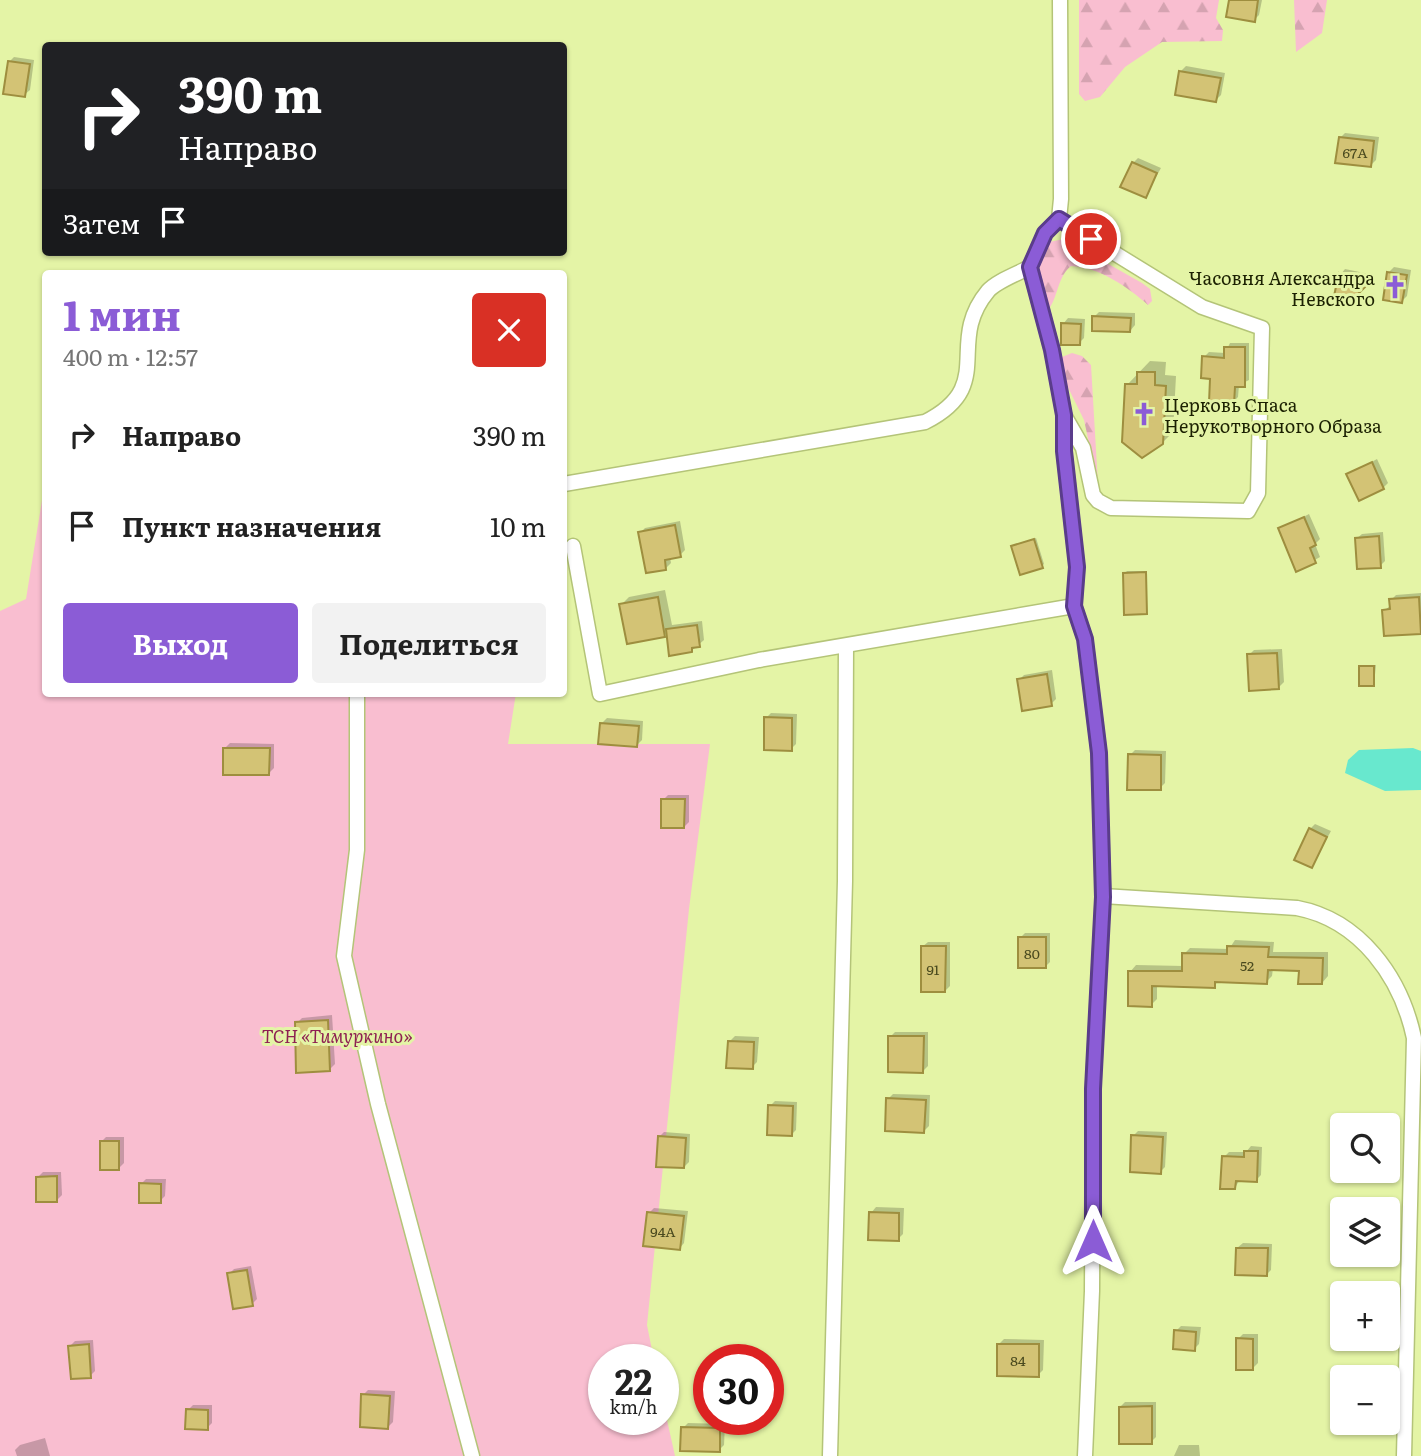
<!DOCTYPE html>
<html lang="ru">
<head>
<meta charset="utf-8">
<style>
	:root { --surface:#fff; --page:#f2f2f2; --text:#222; --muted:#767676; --accent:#8b5cd6 }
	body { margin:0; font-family:Literata,serif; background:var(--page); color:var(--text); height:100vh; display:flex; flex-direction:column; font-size:26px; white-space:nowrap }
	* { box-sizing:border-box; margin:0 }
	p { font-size:23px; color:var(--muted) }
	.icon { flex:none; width:38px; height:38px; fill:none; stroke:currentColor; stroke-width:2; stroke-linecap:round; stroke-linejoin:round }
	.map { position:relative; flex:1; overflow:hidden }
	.drawer { position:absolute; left:42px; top:270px; width:525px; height:427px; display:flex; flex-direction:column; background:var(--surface); border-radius:7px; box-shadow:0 2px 5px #0004 }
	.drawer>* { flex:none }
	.hud { position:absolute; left:42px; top:42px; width:525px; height:214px; border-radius:7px; box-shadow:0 2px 5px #0004; background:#202124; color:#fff; overflow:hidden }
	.buttons { position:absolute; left:1330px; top:1113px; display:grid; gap:14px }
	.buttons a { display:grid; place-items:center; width:70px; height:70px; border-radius:7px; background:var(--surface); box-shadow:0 2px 5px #0004; font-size:35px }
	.speed { position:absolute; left:588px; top:1344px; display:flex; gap:14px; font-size:35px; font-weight:700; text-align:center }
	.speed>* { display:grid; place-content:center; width:91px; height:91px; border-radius:50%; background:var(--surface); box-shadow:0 2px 5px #0004; line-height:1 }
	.speed small { font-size:18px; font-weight:400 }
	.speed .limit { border:10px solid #d22; background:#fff; color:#111 }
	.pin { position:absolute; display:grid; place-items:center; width:60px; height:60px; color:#fff; margin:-30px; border:4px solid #fff; border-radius:50%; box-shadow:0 2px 7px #0007 }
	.me { position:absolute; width:77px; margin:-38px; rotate:0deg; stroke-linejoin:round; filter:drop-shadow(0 0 5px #0008) }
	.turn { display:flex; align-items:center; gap:24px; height:147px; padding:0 21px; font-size:32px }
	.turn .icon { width:91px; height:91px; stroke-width:2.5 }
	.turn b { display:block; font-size:49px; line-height:60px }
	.then { display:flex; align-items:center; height:66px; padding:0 21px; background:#0003; gap:14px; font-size:26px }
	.round { display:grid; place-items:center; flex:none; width:74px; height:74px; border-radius:7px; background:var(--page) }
	.overview { display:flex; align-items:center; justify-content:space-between; height:119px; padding:0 21px }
	h1 { font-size:42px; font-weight:700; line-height:52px; color:var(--accent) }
	.cta { display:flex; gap:14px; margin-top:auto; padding:14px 21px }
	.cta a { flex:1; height:80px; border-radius:7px; background:var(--accent); color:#fff; font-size:28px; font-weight:700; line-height:80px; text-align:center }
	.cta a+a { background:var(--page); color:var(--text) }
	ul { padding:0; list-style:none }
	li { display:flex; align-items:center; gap:21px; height:91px; padding:0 21px }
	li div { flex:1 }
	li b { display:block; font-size:26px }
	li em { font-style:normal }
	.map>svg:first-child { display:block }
	.forest { fill:url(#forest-firs) }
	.green { fill:#f9bed0 }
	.water { fill:#68e8ce }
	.shadow { fill:#0003 }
	.building { fill:#d3c375; stroke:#9e8e3f; stroke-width:2 }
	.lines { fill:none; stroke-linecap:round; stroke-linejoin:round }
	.minor-casing { stroke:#b4c478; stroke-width:17 }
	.minor { stroke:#fff; stroke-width:14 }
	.route-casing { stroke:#5a3c8b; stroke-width:18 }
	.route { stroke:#8b5cd6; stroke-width:12 }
	.labels { text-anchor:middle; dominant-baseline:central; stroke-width:6; stroke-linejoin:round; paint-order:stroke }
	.number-label { font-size:14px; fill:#4a4a1f }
	.poi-label { font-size:18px; fill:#1c2102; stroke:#e4f4a6; text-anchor:end }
	.park-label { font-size:18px; font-style:italic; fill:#8e2152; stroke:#e4f4a6 }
</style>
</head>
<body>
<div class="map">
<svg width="1421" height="1456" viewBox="0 0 1421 1456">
	<defs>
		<pattern id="forest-firs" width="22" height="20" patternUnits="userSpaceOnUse" patternTransform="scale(1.75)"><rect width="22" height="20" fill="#f9bed0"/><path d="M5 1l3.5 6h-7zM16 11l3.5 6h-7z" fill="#d5a3b1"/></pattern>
	</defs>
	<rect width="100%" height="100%" fill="#e4f4a6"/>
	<g class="forest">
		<polygon points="1079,0 1219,0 1216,18 1223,30 1222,41 1162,42 1125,67 1100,97 1085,101 1079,94"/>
		<polygon points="1294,0 1327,0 1322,33 1296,52"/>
		<path d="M1064 239 1142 283 1150 289 1152 301 1148 305C1128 287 1099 267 1071 266 1055 279 1059 303 1043 315L1039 262 1049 242Z"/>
		<polygon points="1072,353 1082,356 1091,365 1098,484 1084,420 1060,371 1062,357"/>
	</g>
	<polygon class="green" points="44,488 46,693 516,693 508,744 710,744 689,909 647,1325 654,1360 604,1360 604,1419 663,1419 663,1402 675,1456 0,1456 0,611 26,599"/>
	<polygon class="water" points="1413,748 1421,751 1421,790 1385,791 1345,773 1348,760 1359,750"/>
	<g class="shadow">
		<polygon points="1231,0 1262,0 1259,15 1254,20"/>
		<polygon points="14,57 34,60 30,90 24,95 9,62"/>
		<polygon points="1186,66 1225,73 1221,95 1216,100 1181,71"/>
		<polygon points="1345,133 1379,137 1376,160 1371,165 1340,138"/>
		<polygon points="1138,158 1161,168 1145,196 1133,163"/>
		<polygon points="1394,267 1411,270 1407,296 1402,301 1389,272"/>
		<polygon points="1345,269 1374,275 1347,302 1341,274"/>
		<polygon points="1099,312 1135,313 1135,325 1130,331 1094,317"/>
		<polygon points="1068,318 1085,319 1084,338 1079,343 1063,324"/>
		<polygon points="1230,343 1249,343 1249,380 1239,385 1238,397 1233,402 1204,357 1209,352 1225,353"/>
		<polygon points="1150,361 1166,362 1165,375 1176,376 1173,432 1162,443 1127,385"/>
		<polygon points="1377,459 1388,483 1383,488 1348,475"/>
		<polygon points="1309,514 1320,539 1315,544 1320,557 1297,570 1280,529"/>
		<polygon points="680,521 685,550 680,555 670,557 671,563 666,568 640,533 645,528"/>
		<polygon points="1383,532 1385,561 1380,566 1356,539 1362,534"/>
		<polygon points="1036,538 1044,564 1042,566 1013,546"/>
		<polygon points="1127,571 1147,571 1146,612 1125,573"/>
		<polygon points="665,590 672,625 702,621 704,640 691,651 668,632 664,636 621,605 629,597"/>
		<polygon points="1421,593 1421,632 1384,611 1391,605 1391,600 1396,595"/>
		<polygon points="1282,649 1284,682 1279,687 1249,655 1254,650"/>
		<polygon points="1363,665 1376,665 1374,684 1361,667"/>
		<polygon points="1052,670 1056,699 1051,704 1019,680 1024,675"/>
		<polygon points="771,713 797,714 796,744 791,749 766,718"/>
		<polygon points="607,718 643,721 642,740 637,745 602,723"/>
		<polygon points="230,743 274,744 274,768 269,773 225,748"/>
		<polygon points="1135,750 1166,751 1165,783 1160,788 1130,755"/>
		<polygon points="668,795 689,795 689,822 684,827 663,800"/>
		<polygon points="1315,824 1331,831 1312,866 1310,829"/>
		<polygon points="1025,933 1050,933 1050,962 1045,967 1020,938"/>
		<polygon points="1235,940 1274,942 1273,952 1328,952 1328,976 1322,983 1300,969 1273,968 1272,976 1266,982 1219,980 1214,986 1157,985 1157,999 1151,1005 1130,972 1136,965 1184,966 1184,954 1190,948 1229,949"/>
		<polygon points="928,942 950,942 950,986 945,991 922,947"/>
		<polygon points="332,1015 335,1064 330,1069 297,1023 302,1018"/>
		<polygon points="895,1032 928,1032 928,1066 923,1071 890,1037"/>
		<polygon points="735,1036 759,1037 757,1062 752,1067 730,1041"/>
		<polygon points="893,1094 930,1095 929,1126 924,1131 888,1099"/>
		<polygon points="775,1101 797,1102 796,1130 791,1135 770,1106"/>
		<polygon points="1138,1131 1167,1132 1165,1167 1160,1172 1133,1136"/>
		<polygon points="664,1132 690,1134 689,1162 684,1167 659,1137"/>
		<polygon points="106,1137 124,1137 124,1163 119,1168 101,1142"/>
		<polygon points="1251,1146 1262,1147 1261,1175 1256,1180 1240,1179 1235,1188 1224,1157 1229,1152 1246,1152"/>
		<polygon points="43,1172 61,1172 62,1195 57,1200 38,1177"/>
		<polygon points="146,1179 166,1179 165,1196 160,1201 141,1184"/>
		<polygon points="876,1207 904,1208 903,1234 898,1239 871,1213"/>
		<polygon points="654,1208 688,1211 684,1243 679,1249 649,1213"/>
		<polygon points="1243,1243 1272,1244 1271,1270 1266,1275 1237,1248"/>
		<polygon points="251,1266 257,1299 252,1304 229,1274 234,1269"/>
		<polygon points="1338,1313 1342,1313 1342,1339 1366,1339 1361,1346 1332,1345 1333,1318"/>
		<polygon points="1181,1326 1201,1327 1199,1344 1194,1349 1176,1331"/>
		<polygon points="1243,1334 1258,1334 1258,1363 1253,1368 1238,1339"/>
		<polygon points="1004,1339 1044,1340 1043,1370 1038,1375 999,1344"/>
		<polygon points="93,1340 95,1371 90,1376 70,1346 75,1341"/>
		<polygon points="368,1390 395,1391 393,1422 388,1427 363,1395"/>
		<polygon points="1125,1402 1156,1402 1156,1437 1151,1442 1120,1407"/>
		<polygon points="193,1405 212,1405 212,1423 207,1428 188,1410"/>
		<polygon points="688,1423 725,1424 724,1445 719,1450 683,1428"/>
		<polygon points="45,1438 50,1456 17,1456 15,1450 20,1445"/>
		<polygon points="1179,1445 1199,1445 1200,1456 1174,1456"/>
	</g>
	<g class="building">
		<polygon points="1229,0 1258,0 1255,22 1226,17"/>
		<polygon points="8,61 30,64 25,97 3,94"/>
		<polygon points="1179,71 1221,78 1216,102 1175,95"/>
		<polygon points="1339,137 1374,141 1371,167 1335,163"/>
		<polygon points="1132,162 1157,173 1146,198 1120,187"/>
		<polygon points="1387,272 1407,275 1402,303 1383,300"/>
		<polygon points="1339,273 1372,280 1348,304 1337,303 1334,296"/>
		<polygon points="1092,316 1131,318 1130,332 1092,331"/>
		<polygon points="1061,323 1081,324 1080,345 1061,345"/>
		<polygon points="1224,347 1245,347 1245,387 1235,387 1234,404 1209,403 1210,379 1201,378 1202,356 1224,358"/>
		<polygon points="1137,372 1155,372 1155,385 1166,386 1163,444 1142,458 1122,442 1125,384 1137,384"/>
		<polygon points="1372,462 1384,489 1359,501 1346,474"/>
		<polygon points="1304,517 1316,545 1310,548 1316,563 1296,572 1278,528"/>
		<polygon points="675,525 681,557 665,560 666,570 646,573 638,532"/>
		<polygon points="1379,536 1381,568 1357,569 1355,538"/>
		<polygon points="1034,539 1043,568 1020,575 1011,546"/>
		<polygon points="1146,572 1147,614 1124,615 1123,573"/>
		<polygon points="658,597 665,637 627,644 619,604"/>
		<polygon points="1419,597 1421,634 1384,636 1382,610 1390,609 1389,599"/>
		<polygon points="697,625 700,647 692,648 692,652 669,656 666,629"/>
		<polygon points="1277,653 1279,689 1249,691 1247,654"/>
		<rect x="1359" y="666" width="15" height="20"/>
		<polygon points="1047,674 1052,706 1022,711 1017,679"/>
		<polygon points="764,717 792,718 792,751 764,750"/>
		<polygon points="600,723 639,726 637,747 598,744"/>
		<polygon points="223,748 270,748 269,775 223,775"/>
		<polygon points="1128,754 1161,755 1161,790 1127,790"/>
		<polygon points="661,799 685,799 684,828 661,828"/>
		<polygon points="1309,828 1327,837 1312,868 1294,860"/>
		<rect x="1018" y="937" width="28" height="31"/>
		<polygon points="921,946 946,946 945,992 921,992"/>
		<polygon points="1227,946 1269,947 1268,957 1323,958 1322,984 1298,984 1299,971 1268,970 1267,984 1215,982 1215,988 1152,986 1152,1007 1128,1006 1128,971 1182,971 1182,953 1227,954"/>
		<polygon points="328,1020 330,1071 296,1073 295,1022"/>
		<polygon points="888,1036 924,1036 923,1073 888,1072"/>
		<polygon points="728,1041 754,1042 753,1069 726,1068"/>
		<polygon points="886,1098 926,1100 924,1133 885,1131"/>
		<polygon points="768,1105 793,1106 792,1136 767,1135"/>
		<polygon points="1131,1135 1163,1137 1161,1174 1130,1172"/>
		<polygon points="658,1136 686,1138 684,1168 656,1167"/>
		<rect x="100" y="1141" width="19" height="29"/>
		<polygon points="1244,1151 1258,1151 1257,1182 1236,1181 1235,1189 1220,1189 1222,1156 1244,1157"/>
		<polygon points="57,1176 57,1202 36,1202 36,1177"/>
		<polygon points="139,1183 161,1184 161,1203 139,1203"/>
		<polygon points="647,1212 684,1216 680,1250 643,1246"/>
		<polygon points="869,1212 899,1213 899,1241 868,1240"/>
		<polygon points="1236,1248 1268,1248 1267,1276 1235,1275"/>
		<polygon points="247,1270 253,1306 233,1309 227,1273"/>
		<polygon points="1174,1330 1196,1332 1195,1351 1173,1349"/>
		<polygon points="1236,1338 1253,1339 1253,1370 1236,1370"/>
		<polygon points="89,1344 91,1378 71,1379 68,1346"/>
		<polygon points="997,1344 1039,1344 1039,1377 997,1376"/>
		<polygon points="361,1394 390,1396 388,1429 360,1427"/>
		<polygon points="1152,1406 1152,1444 1119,1444 1119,1407"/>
		<polygon points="186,1409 208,1410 208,1430 185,1429"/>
		<polygon points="681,1427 720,1428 720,1452 680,1451"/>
	</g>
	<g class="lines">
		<g class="minor-casing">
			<g id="minor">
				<polyline points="1059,219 1202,307 1262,328 1258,493 1248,511 1111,508 1098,501 1093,495 1083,448 1064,415 1052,350 1030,267 1045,233 1059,219 1061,199 1060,0"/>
				<polyline points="1064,420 1064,451 1077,567 1074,606 1085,639 1099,753 1103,896 1093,1089 1092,1291 1085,1456"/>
				<path d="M564 484 925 422C998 385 944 344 988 291 997 281 1017 274 1030 267"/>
				<polyline points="573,546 600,694 759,660 1074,606"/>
				<polyline points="357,693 357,850 344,956 378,1104 472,1456"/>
				<path d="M1103 896 1297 908C1360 920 1401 977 1414 1038L1404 1456"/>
				<polyline points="830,1456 845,881 846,646"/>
			</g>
		</g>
		<use href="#minor" class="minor"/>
	</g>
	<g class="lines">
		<g class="route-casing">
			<polyline id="route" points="1091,239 1059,219 1045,233 1030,267 1052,350 1064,415 1064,451 1077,567 1074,606 1085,639 1099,753 1103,897 1093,1089 1093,1241"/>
		</g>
		<use href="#route" class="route"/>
	</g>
	<defs>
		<g id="church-bare" transform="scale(1.89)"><path d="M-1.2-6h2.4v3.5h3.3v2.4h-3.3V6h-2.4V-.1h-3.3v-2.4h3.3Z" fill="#8b5cd6" stroke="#e4f4a6" stroke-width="2.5" paint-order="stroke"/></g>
	</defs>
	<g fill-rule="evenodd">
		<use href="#church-bare" x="1395" y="287"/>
		<use href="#church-bare" x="1144" y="414"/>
	</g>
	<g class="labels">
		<g class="number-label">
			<text x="1355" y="152">67А</text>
			<text x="1032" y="953">80</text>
			<text x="1247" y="965">52</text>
			<text x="933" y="969">91</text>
			<text x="663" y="1231">94А</text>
			<text x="1018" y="1360">84</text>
		</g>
		<g class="poi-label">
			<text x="1375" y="277">Часовня Александра<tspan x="1375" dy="21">Невского</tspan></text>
			<text x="1164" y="404" text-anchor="start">Церковь Спаса<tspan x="1164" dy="21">Нерукотворного Образа</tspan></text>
		</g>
		<g class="park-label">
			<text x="337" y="1035">ТСН «Тимуркино»</text>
		</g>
	</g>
</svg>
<div class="buttons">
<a><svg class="icon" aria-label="search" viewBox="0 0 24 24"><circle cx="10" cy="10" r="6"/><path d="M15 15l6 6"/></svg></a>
<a><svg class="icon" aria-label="layers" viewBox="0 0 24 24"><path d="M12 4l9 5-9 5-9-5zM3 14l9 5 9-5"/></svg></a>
<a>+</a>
<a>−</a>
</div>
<div class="speed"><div>22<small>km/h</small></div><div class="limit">30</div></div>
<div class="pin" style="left:1091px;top:239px;background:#d93025"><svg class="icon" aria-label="arrive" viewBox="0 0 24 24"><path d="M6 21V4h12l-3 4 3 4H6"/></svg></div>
<svg class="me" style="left:1093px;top:1241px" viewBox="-20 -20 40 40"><path d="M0-17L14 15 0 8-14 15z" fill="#8b5cd6" stroke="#fff" stroke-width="4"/></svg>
<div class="hud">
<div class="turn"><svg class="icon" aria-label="right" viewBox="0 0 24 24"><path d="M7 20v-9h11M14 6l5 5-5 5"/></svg><div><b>390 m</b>Направо</div></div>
<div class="then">Затем<svg class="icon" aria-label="arrive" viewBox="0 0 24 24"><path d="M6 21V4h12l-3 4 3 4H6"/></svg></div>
</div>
<section class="drawer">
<div class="overview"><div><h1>1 мин</h1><p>400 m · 12:57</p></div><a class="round" style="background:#d93025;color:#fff"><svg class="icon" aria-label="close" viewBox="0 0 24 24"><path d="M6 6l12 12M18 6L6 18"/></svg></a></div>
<ul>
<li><svg class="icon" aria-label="right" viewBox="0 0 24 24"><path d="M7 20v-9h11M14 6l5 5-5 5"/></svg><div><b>Направо</b></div><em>390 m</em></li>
<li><svg class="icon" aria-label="arrive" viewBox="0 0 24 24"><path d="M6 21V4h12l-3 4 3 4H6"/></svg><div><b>Пункт назначения</b></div><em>10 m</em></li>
</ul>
<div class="cta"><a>Выход</a><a>Поделиться</a></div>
</section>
</div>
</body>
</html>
